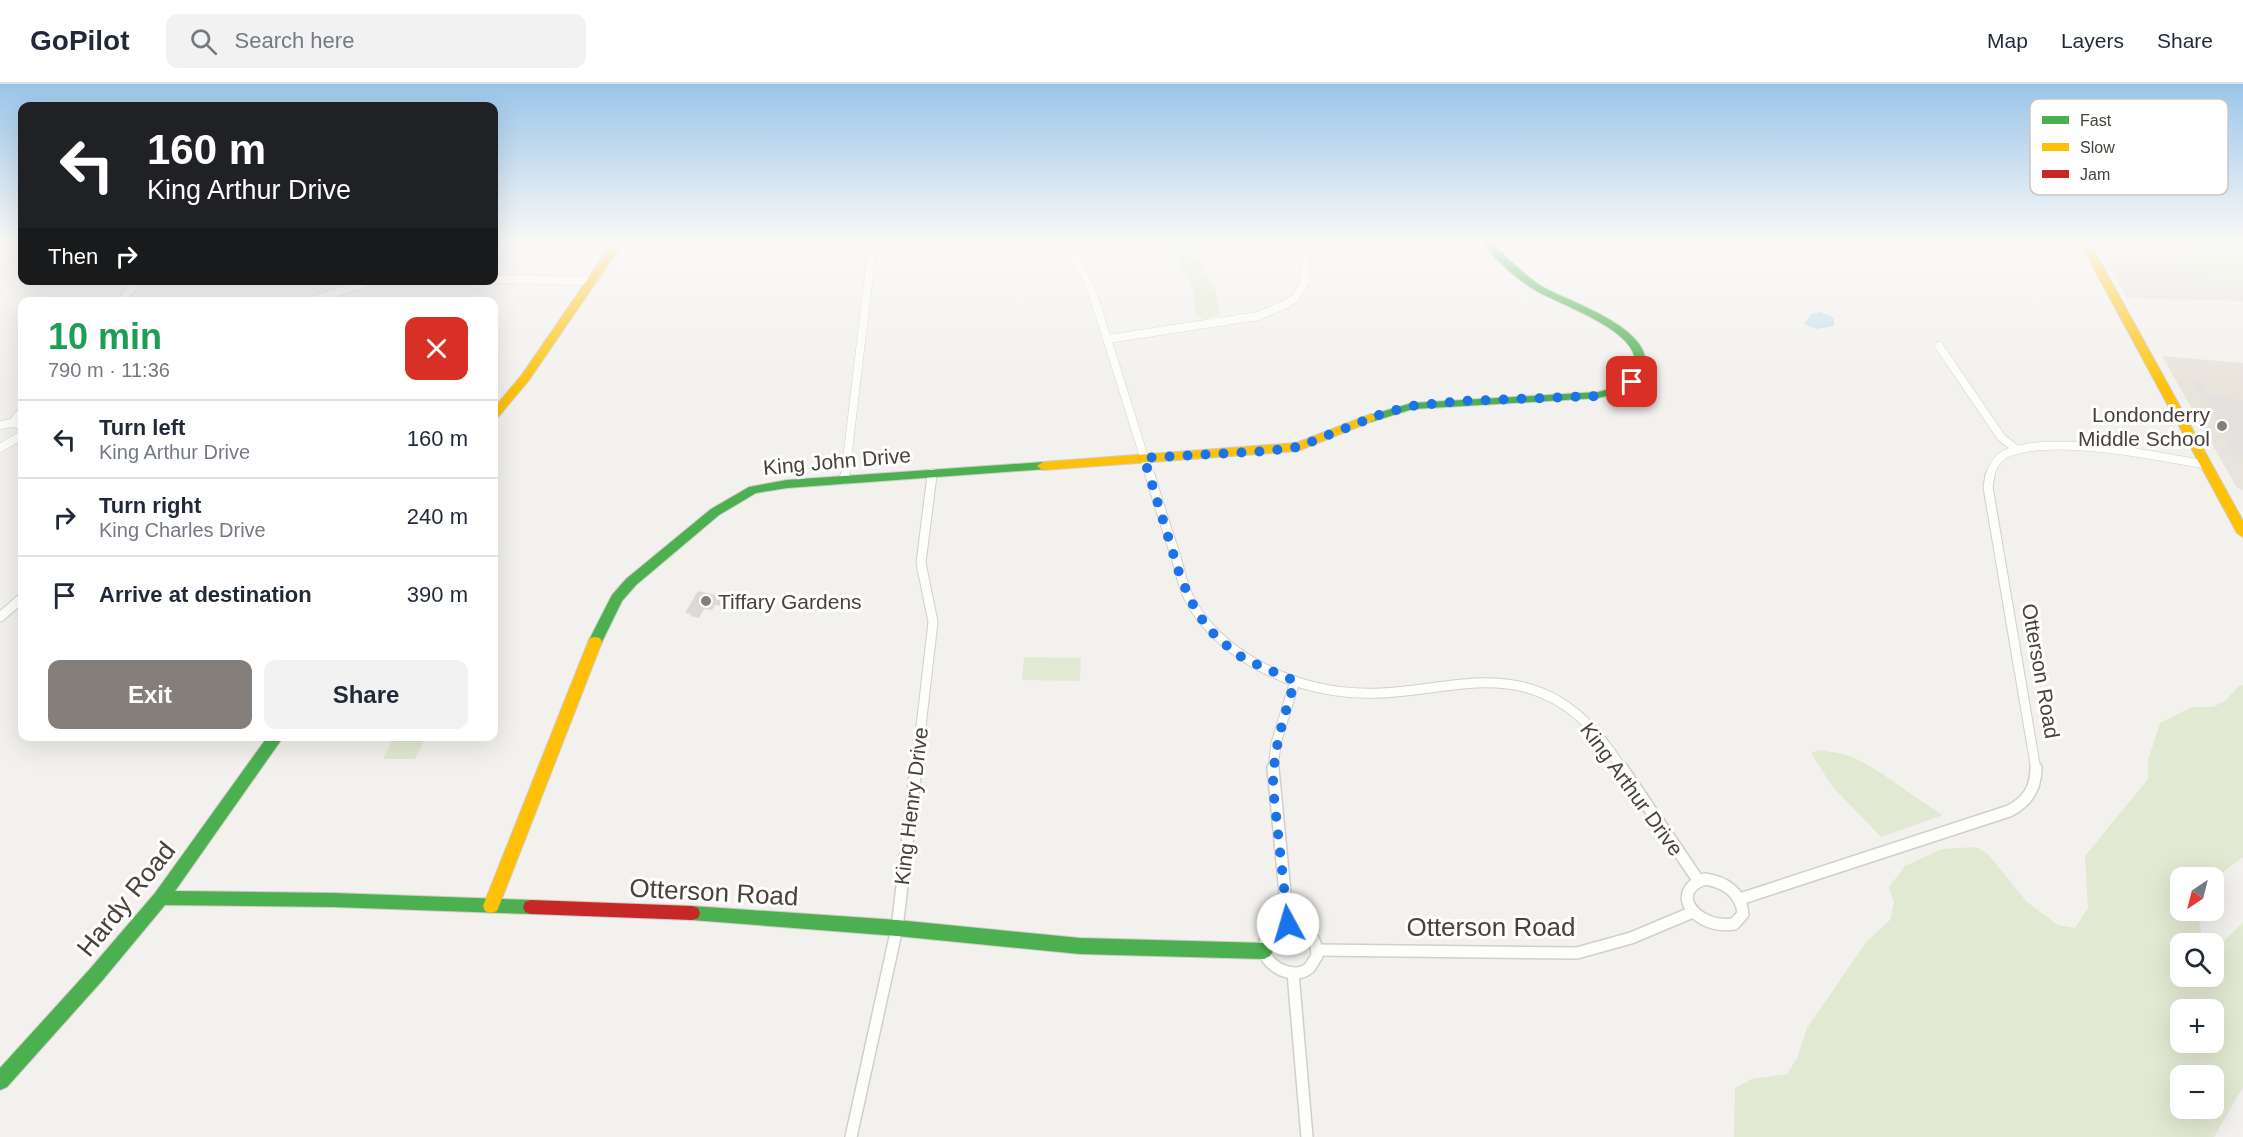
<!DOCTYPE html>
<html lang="en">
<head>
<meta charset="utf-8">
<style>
	:root { --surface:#fff; --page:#f2f2f3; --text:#1f2937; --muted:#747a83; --line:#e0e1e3; --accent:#847f7a }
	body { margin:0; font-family:Helvetica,sans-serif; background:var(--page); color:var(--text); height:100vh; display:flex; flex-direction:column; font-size:22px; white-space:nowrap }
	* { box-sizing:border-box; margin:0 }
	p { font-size:20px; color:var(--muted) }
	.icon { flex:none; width:33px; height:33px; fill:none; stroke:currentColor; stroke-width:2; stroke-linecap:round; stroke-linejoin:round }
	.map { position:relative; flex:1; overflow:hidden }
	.panel { position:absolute; left:18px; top:213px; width:480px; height:444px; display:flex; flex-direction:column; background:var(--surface); border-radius:12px; box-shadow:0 6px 24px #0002 }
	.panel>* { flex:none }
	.hud { position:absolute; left:18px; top:18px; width:480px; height:183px; border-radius:12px; box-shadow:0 6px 24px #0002; background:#202124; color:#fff; overflow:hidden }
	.needle { width:39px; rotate:215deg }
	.tools { position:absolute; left:2170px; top:783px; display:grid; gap:12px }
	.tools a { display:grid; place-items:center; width:54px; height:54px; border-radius:12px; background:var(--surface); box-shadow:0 6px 24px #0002; font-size:30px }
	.pin { position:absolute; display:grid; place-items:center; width:51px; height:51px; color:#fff; margin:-26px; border-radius:12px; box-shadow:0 3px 9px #0006 }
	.me { position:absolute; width:66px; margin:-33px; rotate:354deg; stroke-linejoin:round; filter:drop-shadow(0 0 4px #0008) }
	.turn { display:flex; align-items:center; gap:21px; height:126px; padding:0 30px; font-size:27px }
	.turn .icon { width:78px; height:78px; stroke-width:2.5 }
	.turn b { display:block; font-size:42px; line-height:51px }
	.then { display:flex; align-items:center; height:57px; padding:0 30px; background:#0003; gap:12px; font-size:22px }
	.round { display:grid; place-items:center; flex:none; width:63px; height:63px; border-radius:12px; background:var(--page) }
	.head { display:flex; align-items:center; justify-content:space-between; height:102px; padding:0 30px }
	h1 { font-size:36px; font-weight:800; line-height:45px; color:#1e9e55 }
	.primary-button { display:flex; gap:12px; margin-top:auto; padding:12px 30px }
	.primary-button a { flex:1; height:69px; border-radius:12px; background:var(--accent); color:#fff; font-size:24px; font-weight:800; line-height:69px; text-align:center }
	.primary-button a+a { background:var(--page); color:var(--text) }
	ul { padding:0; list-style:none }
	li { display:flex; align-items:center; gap:18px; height:78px; padding:0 30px; border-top:2px solid var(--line) }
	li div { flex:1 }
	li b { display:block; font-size:22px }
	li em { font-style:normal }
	header { display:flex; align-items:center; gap:36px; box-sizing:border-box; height:84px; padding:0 30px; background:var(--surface); border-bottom:2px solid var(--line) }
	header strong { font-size:28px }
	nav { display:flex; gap:33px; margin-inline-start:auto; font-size:21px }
	.search { width:420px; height:54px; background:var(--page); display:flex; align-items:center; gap:15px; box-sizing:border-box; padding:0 21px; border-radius:12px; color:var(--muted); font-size:22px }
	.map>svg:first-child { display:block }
	.education { fill:#e8e3db }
	.green { fill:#e2e9d2; fill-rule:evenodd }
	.parking { fill:#e4e2df }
	.water { fill:#c5deea }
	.building { fill:#dcdad7 }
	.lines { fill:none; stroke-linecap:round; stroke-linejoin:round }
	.street-far2-casing { stroke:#d1cfcc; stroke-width:9 }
	.street-far1-casing { stroke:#d1cfcc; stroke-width:11 }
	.street-casing { stroke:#d1cfcc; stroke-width:14 }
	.fast-casing { stroke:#d1cdc6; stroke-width:2 }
	.slow-casing { stroke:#d1cdc6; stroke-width:2 }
	.jam-casing { stroke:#d1cdc6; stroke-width:2 }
	.street-far2 { stroke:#fdfdfc; stroke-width:8 }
	.street-far1 { stroke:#fdfdfc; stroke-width:9 }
	.street { stroke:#fdfdfc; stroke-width:11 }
	.fast { fill:#4caf50; fill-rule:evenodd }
	.slow { fill:#ffc107; fill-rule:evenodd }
	.jam { fill:#c62828; fill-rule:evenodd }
	.route { stroke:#1a73e8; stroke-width:10; stroke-dasharray:0 18 }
	.poi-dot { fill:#847f7a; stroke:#fff; stroke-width:2 }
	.labels { text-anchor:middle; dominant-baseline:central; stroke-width:6; stroke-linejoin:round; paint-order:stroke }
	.poi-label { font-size:21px; fill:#48423b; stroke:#fff; text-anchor:end }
	.street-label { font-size:21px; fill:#48423b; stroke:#fff }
	.near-street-label { font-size:26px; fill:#48423b; stroke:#fff }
	.key { fill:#fff; stroke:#c8c6c4; stroke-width:1.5 }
	.key-label { font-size:16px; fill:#48423b }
</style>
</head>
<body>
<header>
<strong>GoPilot</strong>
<div class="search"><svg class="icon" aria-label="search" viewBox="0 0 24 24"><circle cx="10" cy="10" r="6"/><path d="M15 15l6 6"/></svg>Search here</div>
<nav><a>Map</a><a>Layers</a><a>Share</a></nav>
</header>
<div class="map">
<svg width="2243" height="1053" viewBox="0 0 2243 1053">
	<rect width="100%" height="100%" fill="#f3f1ee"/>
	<g class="education">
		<polygon points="2094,157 2243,157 2243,217 2127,214"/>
		<polygon points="2162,272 2243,279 2243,406 2237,404"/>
	</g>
	<g class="green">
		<path d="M1164 157H1184L1201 165 1195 172 1217 209 1219 231 1203 235 1194 228C1196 209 1190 195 1179 180L1181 172 1171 161Z"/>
		<path d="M2223 159 2243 160V199L2189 193 2183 182V173C2194 161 2207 160 2223 159Z"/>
		<polygon points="1024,573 1081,574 1080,597 1022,596"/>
		<path d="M2243 601V773L2214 795 2181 794V826L2197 827 2202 852 2210 859 2181 860V892H2214V864L2216 865 2243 838V1003L2214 1053H1734L1735 1004 1752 995 1787 990 1797 974 1807 944 1867 857 1890 836 1894 819 1889 803 1905 782 1942 765 1975 763 1987 769 2027 818 2058 841 2075 844 2088 824 2085 772 2148 695V676L2160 639 2192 623H2213L2226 616 2239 602ZM2181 926H2214V958H2181ZM2181 992H2214V1024H2181Z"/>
		<polygon points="394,653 394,652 426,653 415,675 383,675"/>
		<path d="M1820 666C1830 668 1842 669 1852 673 1885 688 1912 713 1943 731L1881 753 1832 702 1811 669Z"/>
	</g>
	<polygon class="parking" points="2194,297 2202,298 2210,311 2243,316 2243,373 2235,372"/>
	<polygon class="water" points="1820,228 1834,234 1834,242 1817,245 1804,240 1812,230"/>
	<polygon class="building" points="698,507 735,516 733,523 715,521 712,526 704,525 699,534 690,532 692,530 685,529"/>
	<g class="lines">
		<g class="street-far2-casing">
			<g id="street-far2">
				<polyline points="1061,157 1081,183 1092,207 1150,392"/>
				<polyline points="494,195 592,197"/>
				<polyline points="120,218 139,196"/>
				<polyline points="307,218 374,196"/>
				<polyline points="1108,255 1258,232 1286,220 1295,214 1305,198 1307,157"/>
				<polyline points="1939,262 2001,353 2017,366"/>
				<polyline points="12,339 22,327"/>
				<polyline points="0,341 12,339 22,341"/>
				<polyline points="0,364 22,351"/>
				<polyline points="845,392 873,157"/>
				<polyline points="932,392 932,389"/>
				<path d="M1990 392C1992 383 1997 375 2005 370 2050 349 2157 372 2207 381"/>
			</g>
		</g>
		<g class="street-far1-casing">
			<g id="street-far1">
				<path d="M1150 391C1158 418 1167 446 1176 473 1180 486 1182 500 1188 512 1201 540 1228 564 1254 579 1293 601 1336 611 1381 609 1435 607 1489 587 1542 609 1579 624 1602 654 1623 686"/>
				<polyline points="1990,391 1988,403 2036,686"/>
				<polyline points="844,396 845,391"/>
				<polyline points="0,533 22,514"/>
				<polyline points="916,686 933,538 921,479 932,391"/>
				<polyline points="1273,686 1276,659 1295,597"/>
			</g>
		</g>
		<g class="street-casing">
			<g id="street">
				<polyline points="1273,684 1288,840"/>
				<polyline points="1622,684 1698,796"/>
				<path d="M1705 795C1725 798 1741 808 1743 830L1734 840C1725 841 1718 841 1710 838 1686 829 1676 805 1705 795Z"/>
				<path d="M1740 815 2009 727C2027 718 2036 705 2036 684"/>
				<path d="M1282 840C1303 841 1317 850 1317 872 1314 876 1312 881 1309 884 1290 902 1236 867 1282 840Z"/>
				<polyline points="1318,866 1577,869 1631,854 1693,828"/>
				<polyline points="1293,889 1307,1053"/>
				<polyline points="851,1053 897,844 916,684"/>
			</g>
		</g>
		<g class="fast-casing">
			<g id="fast">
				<path d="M1480 157H1490C1507 173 1523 191 1543 203 1569 218 1654 244 1645 284 1640 307 1618 309 1598 314L1413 325 1371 338 1367 336V332L1412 319 1598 308 1618 303 1632 293C1633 288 1635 283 1635 279 1637 245 1559 221 1535 206 1515 194 1495 175 1480 157Z"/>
				<polygon points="1043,378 1049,382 1047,385 787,404 756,409 719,431 636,501 622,517 600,562 590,562 588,558 612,511 626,495 711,425 749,403 787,396"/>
				<polygon points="268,652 284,652 175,807 333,809 531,816 537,818 539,823 537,828 531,830 333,823 165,821 101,898 7,1003 0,1006 0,984 89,886 155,809"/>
				<polygon points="692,822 897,836 1080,854 1264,859 1270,862 1273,867 1270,872 1264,875 1080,870 897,852 692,836 686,834 684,829 686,824"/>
			</g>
		</g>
		<g class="slow-casing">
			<g id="slow">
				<polygon points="614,157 624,157 529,296 498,333 494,334 494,324 521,292"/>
				<polygon points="2079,157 2089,157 2243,437 2243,453 2237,449"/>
				<polygon points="1371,330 1375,332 1375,336 1298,367 1043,386 1037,382 1043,378 1296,359"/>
				<polygon points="595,553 600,554 602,558 499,822 497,827 491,829 485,827 483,822 588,558 590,554"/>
			</g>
		</g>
		<g class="jam-casing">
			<polygon id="jam" points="531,816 692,822 698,824 700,829 698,834 692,836 531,830 525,828 523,823 525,818"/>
		</g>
		<use href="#street-far2" class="street-far2"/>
		<use href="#street-far1" class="street-far1"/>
		<use href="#street" class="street"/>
		<use href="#fast" class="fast"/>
		<use href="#slow" class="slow"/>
		<use href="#jam" class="jam"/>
	</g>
	<linearGradient id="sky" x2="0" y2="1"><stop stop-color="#9ac5e9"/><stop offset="0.52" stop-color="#faf9f7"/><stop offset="1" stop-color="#faf9f7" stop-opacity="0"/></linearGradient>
	<rect width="2243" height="304" fill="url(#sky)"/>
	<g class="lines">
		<path class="route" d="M1288 840 1273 704C1273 665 1284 633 1295 597L1244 575 1217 554 1197 529 1181 495 1144 374 1267 367 1298 363 1384 329 1412 322 1463 317 1598 312 1618 307 1632 298"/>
	</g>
	<g class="poi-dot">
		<circle cx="2222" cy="342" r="6"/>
		<circle cx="706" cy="517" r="6"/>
	</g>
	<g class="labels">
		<g class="poi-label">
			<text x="2210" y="330">Londonderry<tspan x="2210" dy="24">Middle School</tspan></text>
			<text x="718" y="517" text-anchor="start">Tiffary Gardens</text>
		</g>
		<g class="street-label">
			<text transform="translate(837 377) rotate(-5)">King John Drive</text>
			<text transform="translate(2041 587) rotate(80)">Otterson Road</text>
			<text transform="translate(1632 705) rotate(54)">King Arthur Drive</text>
			<text transform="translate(911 722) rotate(-83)">King Henry Drive</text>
		</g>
		<g class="near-street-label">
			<text transform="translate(714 808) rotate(3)">Otterson Road</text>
			<text transform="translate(126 815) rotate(-51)">Hardy Road</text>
			<text x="1491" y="843">Otterson Road</text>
		</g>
	</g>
	<rect x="2030" y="15" width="198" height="96" rx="9" class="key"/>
	<rect x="2042" y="32" width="27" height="8" fill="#4caf50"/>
	<rect x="2042" y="59" width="27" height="8" fill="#ffc107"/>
	<rect x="2042" y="86" width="27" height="8" fill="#c62828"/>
	<g class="key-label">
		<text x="2080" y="42">Fast</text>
		<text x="2080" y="69">Slow</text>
		<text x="2080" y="96">Jam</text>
	</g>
</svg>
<div class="tools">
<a><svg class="needle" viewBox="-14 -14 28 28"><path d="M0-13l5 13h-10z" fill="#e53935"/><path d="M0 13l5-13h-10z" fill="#747a83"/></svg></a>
<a><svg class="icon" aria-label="search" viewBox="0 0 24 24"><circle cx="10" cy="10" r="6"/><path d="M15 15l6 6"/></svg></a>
<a>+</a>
<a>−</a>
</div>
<div class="pin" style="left:1632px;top:298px;background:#d93025"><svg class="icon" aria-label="arrive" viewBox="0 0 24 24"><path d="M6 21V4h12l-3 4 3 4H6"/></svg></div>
<svg class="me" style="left:1288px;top:840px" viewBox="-20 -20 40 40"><circle r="19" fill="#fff"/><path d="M0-13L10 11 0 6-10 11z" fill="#1a73e8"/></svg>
<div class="hud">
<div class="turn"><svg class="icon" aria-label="left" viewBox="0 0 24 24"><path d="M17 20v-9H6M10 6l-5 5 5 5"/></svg><div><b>160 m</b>King Arthur Drive</div></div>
<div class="then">Then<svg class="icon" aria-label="right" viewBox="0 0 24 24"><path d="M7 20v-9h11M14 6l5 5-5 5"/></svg></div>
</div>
<section class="panel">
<div class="head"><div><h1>10 min</h1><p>790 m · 11:36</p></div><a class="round" style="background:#d93025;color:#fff"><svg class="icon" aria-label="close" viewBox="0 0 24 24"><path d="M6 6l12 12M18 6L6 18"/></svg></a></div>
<ul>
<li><svg class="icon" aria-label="left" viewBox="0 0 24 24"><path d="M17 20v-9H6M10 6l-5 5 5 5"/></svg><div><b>Turn left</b><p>King Arthur Drive</p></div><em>160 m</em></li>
<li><svg class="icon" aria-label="right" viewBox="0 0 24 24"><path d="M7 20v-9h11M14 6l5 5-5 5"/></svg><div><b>Turn right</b><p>King Charles Drive</p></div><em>240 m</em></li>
<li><svg class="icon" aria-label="arrive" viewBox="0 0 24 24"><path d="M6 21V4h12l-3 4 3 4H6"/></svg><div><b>Arrive at destination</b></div><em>390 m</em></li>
</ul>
<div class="primary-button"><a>Exit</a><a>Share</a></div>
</section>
</div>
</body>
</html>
